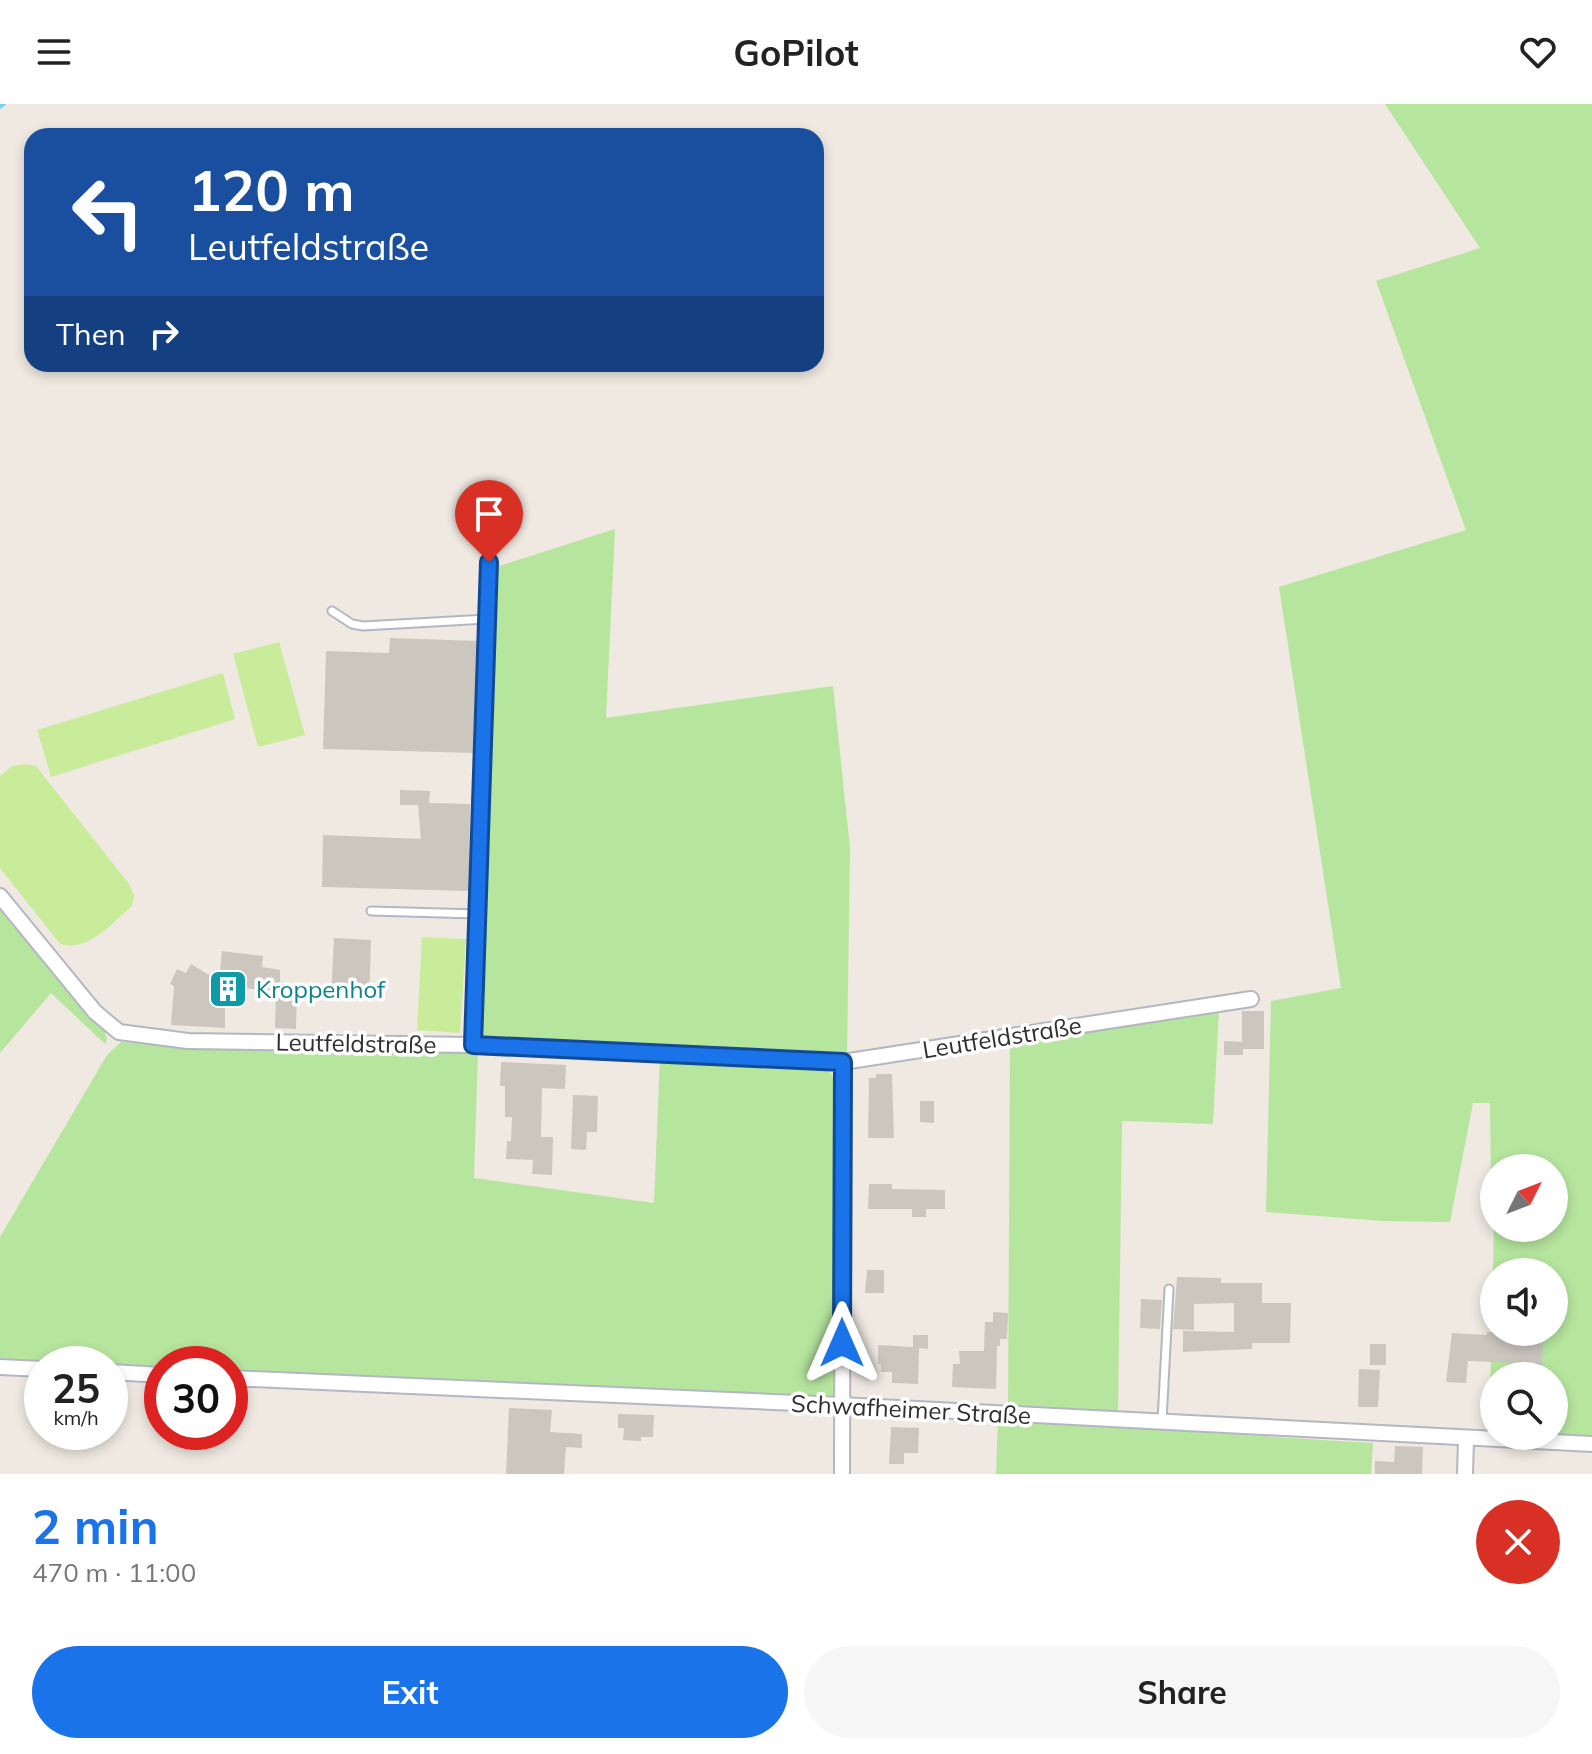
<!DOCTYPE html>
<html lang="en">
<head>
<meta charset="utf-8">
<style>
	:root { --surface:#fff; --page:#f6f6f6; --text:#222; --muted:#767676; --accent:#1a73e8 }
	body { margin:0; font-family:Mulish,sans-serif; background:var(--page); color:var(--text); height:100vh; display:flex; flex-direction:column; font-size:30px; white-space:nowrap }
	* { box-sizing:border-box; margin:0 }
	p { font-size:26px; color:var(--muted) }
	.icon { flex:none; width:44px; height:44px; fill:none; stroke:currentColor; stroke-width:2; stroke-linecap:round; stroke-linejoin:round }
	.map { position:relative; height:1370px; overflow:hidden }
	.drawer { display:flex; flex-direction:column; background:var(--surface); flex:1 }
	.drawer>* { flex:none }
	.top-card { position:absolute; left:24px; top:24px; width:800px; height:244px; border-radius:24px; box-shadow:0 4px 12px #0003; background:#1a4fa0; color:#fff; overflow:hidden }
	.needle { width:52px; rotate:48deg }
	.controls { position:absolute; left:1480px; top:1050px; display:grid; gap:16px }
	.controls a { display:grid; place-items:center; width:88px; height:88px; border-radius:50%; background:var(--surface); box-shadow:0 4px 12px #0003; font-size:40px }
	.speed { position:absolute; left:24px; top:1242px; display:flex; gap:16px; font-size:40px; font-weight:700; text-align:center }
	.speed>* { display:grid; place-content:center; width:104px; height:104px; border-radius:50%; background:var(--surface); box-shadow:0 4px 12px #0003; line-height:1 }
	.speed small { font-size:20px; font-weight:400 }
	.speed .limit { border:12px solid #d22; background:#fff; color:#111 }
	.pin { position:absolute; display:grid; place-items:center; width:68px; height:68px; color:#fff; margin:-82px -34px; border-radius:50% 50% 50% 0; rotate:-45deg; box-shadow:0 0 8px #0007 }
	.pin .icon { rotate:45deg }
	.me { position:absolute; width:88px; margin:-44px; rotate:0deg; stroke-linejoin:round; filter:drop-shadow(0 0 6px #0008) }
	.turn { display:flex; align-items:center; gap:28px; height:168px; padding:0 32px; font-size:36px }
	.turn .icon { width:104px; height:104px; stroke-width:2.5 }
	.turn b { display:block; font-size:56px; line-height:68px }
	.then { display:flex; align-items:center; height:76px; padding:0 32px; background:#0003; gap:16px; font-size:30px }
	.round { display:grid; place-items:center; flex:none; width:84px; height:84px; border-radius:42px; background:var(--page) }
	.headline { display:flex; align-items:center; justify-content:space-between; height:136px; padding:0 32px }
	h1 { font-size:48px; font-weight:700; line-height:60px; color:var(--accent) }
	.cta { display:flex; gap:16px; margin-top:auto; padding:16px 32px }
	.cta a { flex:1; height:92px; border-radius:48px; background:var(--accent); color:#fff; font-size:32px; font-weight:700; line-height:92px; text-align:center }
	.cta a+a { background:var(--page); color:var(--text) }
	header { display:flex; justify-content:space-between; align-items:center; height:104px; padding:0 32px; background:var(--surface); font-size:36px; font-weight:700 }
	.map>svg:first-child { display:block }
	.green { fill:#b6e59e; fill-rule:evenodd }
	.pitch { fill:#c9ec9a }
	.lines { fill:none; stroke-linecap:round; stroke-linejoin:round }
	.stream { stroke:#75cff0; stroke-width:5 }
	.building { fill:#cbc7bf }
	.service-casing { stroke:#b4b7c1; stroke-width:11 }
	.minor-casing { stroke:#b4b7c1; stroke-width:18 }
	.service { stroke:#fff; stroke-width:7 }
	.minor { stroke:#fff; stroke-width:14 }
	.route-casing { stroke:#114b97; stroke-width:20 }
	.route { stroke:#1a73e8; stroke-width:14 }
	.labels { text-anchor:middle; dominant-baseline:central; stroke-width:7; stroke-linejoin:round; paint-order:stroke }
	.culture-label { font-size:24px; fill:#0d838f; stroke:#fff; text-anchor:start }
	.street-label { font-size:24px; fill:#2e2e2e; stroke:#fff }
</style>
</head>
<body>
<header><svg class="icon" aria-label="menu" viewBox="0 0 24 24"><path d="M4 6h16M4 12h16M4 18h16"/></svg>GoPilot<svg class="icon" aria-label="heart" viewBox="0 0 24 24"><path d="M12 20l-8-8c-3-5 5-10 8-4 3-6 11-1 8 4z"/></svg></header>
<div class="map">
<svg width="1592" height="1370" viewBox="0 0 1592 1370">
	<rect width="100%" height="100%" fill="#efe9e1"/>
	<g class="green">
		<path d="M1385 0H1592V1332L1554 1330V1272H1494V1327H1489L1494 1124H1554V1064H1494V1089L1491 1090 1490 999H1473L1450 1118 1383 1117 1266 1108 1271 897 1341 884 1279 483 1466 426 1376 177 1480 144ZM1494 1168H1554V1228H1494Z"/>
		<polygon points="615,425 606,614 833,582 850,744 847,951 478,932 485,811 493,464"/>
		<polygon points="0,800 61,877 103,923 107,935 105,940 51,889 0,949"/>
		<polygon points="1219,905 1213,1020 1122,1017 1118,1311 1008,1305 1010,937"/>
		<polygon points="121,938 160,941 478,947 474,1074 654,1099 660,953 823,962 831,969 838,986 834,1291 831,1295 230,1269 230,1260 162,1260 162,1265 110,1263 110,1260 0,1259 0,1133 107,951"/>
		<polygon points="998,1316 1373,1339 1371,1370 996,1370"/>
	</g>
	<g class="pitch">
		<polygon points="279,538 305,631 258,643 233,550"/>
		<polygon points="223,569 235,615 51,673 37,626"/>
		<path d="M25 660 36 662 129 780 134 792 132 802C111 820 89 848 60 840L0 764V672L12 662Z"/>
		<polygon points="422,833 466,835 460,929 417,926"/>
	</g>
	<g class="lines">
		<polyline class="stream" points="0,2 3,0"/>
	</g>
	<g class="building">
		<polygon points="390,534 480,537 476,649 323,645 326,547 389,549"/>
		<polygon points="400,686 430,687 429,699 470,700 469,787 322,783 323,731 421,735 418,701 400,701"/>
		<polygon points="334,834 371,836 369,895 331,893"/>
		<polygon points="222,847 263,852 262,863 280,866 280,885 297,886 296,925 275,924 276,888 245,884 243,894 239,893 238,903 225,902 225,924 171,921 174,882 170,880 177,865 186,869 191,860 219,877"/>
		<polygon points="1242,907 1264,907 1264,945 1243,945 1243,951 1224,951 1224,937 1242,938"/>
		<polygon points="501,958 566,961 565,985 542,984 541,1033 553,1033 552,1071 532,1070 533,1056 506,1055 507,1037 511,1037 512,1013 505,1013 505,982 500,982"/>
		<polygon points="876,970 892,970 894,1034 868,1034 869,974 876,974"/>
		<polygon points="573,991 598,992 597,1028 587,1028 586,1046 571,1045"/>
		<polygon points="920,997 934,997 934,1019 920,1018"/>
		<polygon points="869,1080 892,1080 892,1085 945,1086 945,1105 926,1105 926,1113 912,1113 912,1105 868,1105"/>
		<polygon points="867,1166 884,1166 884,1189 865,1189"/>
		<polygon points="1177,1173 1221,1174 1221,1179 1262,1179 1262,1199 1291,1199 1290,1239 1252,1239 1252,1245 1183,1248 1183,1227 1234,1228 1234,1199 1194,1200 1194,1226 1173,1225"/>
		<polygon points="1141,1195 1162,1196 1160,1225 1140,1224"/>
		<polygon points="993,1208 1008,1209 1007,1235 1000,1235 1000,1242 997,1242 996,1285 952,1283 953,1260 960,1260 959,1247 984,1247 985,1218 993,1218"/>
		<polygon points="1487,1228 1543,1228 1542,1272 1519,1272 1519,1259 1468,1257 1466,1279 1446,1278 1452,1229 1487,1231"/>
		<polygon points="913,1231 928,1231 928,1245 919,1244 918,1280 892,1279 892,1268 881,1268 881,1260 878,1260 878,1241 913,1243"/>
		<rect x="1370" y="1240" width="16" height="21"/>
		<polygon points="1359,1265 1380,1266 1378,1303 1358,1303"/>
		<polygon points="509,1304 552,1306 550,1328 582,1330 582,1344 566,1343 564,1370 506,1370"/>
		<polygon points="618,1310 654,1311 653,1333 641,1333 641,1337 623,1336 624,1324 618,1324"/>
		<polygon points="891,1323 919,1324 918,1349 904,1349 904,1360 889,1360"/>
		<polygon points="1395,1342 1423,1343 1422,1370 1375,1370 1375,1357 1394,1358"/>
	</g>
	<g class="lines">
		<g class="service-casing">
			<g id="service">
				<polyline points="332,507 352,520 363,522 487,515"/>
				<polyline points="371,807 477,810 473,941"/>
				<polyline points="477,810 489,458"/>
				<polyline points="1162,1317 1169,1185"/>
			</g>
		</g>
		<g class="minor-casing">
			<g id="minor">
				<polyline points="0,792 95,908 119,928 188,937 473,941 843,958 1251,895"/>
				<polyline points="0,1263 42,1265"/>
				<polyline points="110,1268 162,1271"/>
				<polyline points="230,1274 841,1301 1592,1340"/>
				<polyline points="842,1370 843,958"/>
				<polyline points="1465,1370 1466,1335"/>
			</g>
		</g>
		<use href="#service" class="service"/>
		<use href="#minor" class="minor"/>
	</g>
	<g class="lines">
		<g class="route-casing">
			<polyline id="route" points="489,458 473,941 843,958 842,1239"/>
		</g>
		<use href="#route" class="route"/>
	</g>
	<defs>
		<g id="building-square" transform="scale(2)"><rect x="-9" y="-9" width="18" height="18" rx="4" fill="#0f9aa8" stroke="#fff"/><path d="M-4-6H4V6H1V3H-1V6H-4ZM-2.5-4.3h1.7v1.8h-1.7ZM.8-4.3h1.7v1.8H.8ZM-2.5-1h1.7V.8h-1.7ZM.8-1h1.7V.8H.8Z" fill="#fff"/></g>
	</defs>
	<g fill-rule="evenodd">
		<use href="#building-square" x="228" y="885"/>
	</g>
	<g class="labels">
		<g class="culture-label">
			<text x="256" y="885">Kroppenhof</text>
		</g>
		<g class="street-label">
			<text transform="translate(1002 933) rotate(-9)">Leutfeldstraße</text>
			<text transform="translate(356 939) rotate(1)">Leutfeldstraße</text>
			<text transform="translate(911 1305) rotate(3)">Schwafheimer Straße</text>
		</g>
	</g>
</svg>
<div class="controls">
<a><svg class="needle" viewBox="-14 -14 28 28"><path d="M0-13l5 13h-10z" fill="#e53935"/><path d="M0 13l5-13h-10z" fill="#767676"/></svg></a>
<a><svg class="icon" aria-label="sound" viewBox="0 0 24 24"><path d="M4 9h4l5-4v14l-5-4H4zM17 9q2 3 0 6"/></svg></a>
<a><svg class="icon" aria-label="search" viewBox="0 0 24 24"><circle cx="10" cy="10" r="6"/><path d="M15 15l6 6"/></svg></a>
</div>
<div class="speed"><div>25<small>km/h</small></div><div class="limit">30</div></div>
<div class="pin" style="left:489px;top:458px;background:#d93025"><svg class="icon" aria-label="arrive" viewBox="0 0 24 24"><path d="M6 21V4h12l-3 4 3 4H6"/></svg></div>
<svg class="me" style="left:842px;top:1239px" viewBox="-20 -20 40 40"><path d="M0-17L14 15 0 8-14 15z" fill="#1a73e8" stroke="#fff" stroke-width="4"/></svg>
<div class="top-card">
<div class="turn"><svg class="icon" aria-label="left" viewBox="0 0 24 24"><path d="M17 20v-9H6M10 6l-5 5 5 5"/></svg><div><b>120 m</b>Leutfeldstraße</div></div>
<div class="then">Then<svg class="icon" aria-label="right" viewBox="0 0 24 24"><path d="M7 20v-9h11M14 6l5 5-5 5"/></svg></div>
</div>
</div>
<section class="drawer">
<div class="headline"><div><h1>2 min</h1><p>470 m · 11:00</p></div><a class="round" style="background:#d93025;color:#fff"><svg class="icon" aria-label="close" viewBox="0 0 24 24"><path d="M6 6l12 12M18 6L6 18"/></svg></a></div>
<div class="cta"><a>Exit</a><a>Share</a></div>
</section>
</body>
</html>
